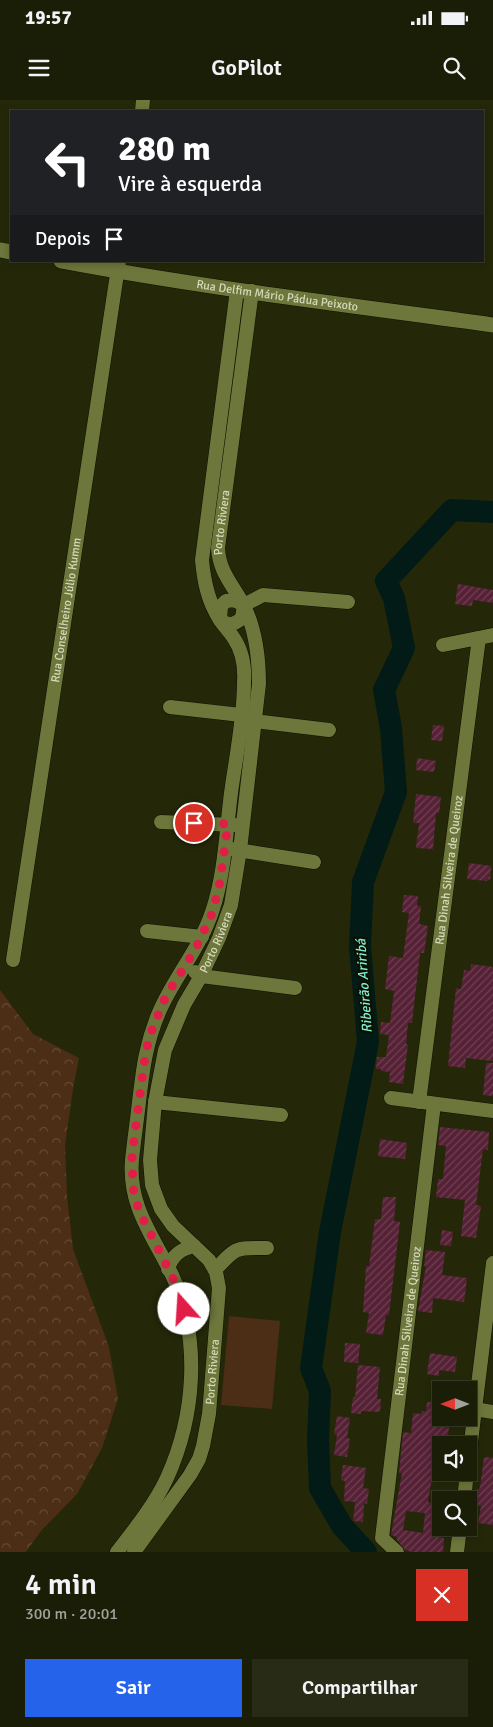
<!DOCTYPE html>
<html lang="pt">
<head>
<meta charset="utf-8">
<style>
	:root { --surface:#1b1e07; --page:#282b15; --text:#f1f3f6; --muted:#a0a29b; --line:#393c28; --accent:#2563eb }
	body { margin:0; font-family:Signika,sans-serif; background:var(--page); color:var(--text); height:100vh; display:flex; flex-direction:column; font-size:19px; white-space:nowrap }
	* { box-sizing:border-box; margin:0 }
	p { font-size:16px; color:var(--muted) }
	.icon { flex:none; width:28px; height:28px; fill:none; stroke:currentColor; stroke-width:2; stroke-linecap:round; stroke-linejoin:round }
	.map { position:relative; height:1452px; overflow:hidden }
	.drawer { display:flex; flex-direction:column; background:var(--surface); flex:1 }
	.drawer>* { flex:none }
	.guide { position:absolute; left:10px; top:10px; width:474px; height:152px; border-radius:0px; box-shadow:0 2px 8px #0003,0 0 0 1px var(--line); background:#202124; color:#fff; overflow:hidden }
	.needle { width:32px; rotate:270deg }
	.controls { position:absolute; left:432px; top:1281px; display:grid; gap:10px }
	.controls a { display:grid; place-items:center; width:45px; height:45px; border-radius:0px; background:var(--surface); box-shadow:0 2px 8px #0003,0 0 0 1px var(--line); font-size:25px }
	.pin { position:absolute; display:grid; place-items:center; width:42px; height:42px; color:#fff; margin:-21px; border:2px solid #fff; border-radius:50%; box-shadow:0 1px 5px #0007 }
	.me { position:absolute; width:55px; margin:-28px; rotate:341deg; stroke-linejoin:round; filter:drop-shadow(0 0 4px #0008) }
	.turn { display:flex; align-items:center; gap:18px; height:105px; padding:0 25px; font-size:22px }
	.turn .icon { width:65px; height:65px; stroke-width:2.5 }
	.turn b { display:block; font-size:35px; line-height:42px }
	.then { display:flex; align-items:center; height:48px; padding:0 25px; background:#0003; gap:10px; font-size:19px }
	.round { display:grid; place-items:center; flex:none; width:52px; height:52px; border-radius:0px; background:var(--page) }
	.summary { display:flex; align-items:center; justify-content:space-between; height:85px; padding:0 25px }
	h1 { font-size:30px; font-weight:600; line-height:38px }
	.button { display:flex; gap:10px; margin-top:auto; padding:10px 25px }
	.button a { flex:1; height:58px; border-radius:0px; background:var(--accent); color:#fff; font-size:20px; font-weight:600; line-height:58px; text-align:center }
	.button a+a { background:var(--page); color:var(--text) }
	.status { display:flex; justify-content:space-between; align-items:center; height:35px; padding:0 25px; background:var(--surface); direction:ltr }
	.status svg { height:14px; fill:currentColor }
	header { display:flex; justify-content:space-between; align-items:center; height:65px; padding:0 25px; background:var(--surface); font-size:22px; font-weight:600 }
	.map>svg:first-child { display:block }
	.forest { fill:url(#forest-crowns) }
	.garden { fill:#4c2d15 }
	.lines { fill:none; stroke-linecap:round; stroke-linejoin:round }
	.river { stroke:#031b16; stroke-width:22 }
	.building { fill:url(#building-hatch); fill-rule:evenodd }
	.street-casing { stroke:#0e1100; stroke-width:15 }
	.secondary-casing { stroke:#0e1100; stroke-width:16 }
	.street { stroke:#6d763b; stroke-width:14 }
	.secondary { stroke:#6d763b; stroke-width:15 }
	.route { stroke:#e11d48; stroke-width:9; stroke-dasharray:0 16.2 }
	.labels { text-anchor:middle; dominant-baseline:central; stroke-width:4.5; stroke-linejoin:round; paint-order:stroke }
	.street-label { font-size:12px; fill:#d4dabb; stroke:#0e1100 }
	.water-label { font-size:14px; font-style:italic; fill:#7ef1d6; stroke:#0e1100 }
</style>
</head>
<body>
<div class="status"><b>19:57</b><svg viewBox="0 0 49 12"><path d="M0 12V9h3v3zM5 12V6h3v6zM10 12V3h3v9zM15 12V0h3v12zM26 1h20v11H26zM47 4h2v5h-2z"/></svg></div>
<header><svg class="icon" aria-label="menu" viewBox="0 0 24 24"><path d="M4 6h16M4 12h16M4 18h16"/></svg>GoPilot<svg class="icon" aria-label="search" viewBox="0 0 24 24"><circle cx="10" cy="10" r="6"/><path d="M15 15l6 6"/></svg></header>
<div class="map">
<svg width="493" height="1452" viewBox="0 0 493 1452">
	<defs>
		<pattern id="forest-crowns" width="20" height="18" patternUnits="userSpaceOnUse" patternTransform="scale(1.25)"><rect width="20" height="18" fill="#4c2d15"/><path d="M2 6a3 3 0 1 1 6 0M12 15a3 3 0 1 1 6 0" fill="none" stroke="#654b35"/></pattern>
		<pattern id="building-hatch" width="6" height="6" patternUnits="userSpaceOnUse" patternTransform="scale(1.25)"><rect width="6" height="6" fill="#562136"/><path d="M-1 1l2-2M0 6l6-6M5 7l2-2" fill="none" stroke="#6d4151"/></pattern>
	</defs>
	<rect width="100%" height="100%" fill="#242809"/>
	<polygon class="forest" points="0,890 33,934 79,958 73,989 65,1046 67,1096 73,1149 109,1247 118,1299 102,1348 77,1394 41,1431 26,1452 0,1452"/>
	<polygon class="garden" points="229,1216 280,1221 272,1309 221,1305"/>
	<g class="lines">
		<polyline class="river" points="366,1452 342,1426 320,1388 318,1340 320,1291 311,1268 330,1132 368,942 360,846 363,782 396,692 391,628 384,590 404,548 394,498 386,481 452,410 493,412"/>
	</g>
	<g class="building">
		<polygon points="458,484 493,490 493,503 473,500 472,506 455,504"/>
		<polygon points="433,625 444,626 442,641 431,640"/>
		<polygon points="417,658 436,661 434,672 416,670"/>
		<polygon points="416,694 441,697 439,713 436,713 433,749 416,748 419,723 413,723"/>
		<polygon points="469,763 491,766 490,780 487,779 487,781 467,779"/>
		<polygon points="404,795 418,796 417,806 421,806 419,824 428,826 424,853 420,853 412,923 408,923 406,944 408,944 403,984 389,982 390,972 381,971 381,969 376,969 377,957 386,957 389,935 380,934 381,922 390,923 394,891 385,889 389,856 403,858 409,813 402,812"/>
		<polygon points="471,864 493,867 493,961 466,958 465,968 448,966 456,888 461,889 464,870 470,871"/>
		<polygon points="486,963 493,963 493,996 483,995"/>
		<polygon points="440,1027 489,1032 488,1050 483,1049 476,1105 481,1106 476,1138 461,1136 465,1100 436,1097 438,1079 443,1079 446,1046 438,1045"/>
		<polygon points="380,1039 407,1043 405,1059 378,1056"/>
		<polygon points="383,1097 396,1097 394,1121 400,1122 389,1215 386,1215 383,1235 366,1233 369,1213 363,1212 366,1166 369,1166 375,1119 381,1119"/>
		<polygon points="442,1130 453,1132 451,1146 440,1145"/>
		<polygon points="426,1150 445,1152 442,1175 467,1178 464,1202 433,1198 432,1213 418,1211 426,1166 424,1166"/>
		<polygon points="345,1243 360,1244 358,1263 344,1262"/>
		<polygon points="430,1253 457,1257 455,1272 439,1270 439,1276 427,1274"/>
		<polygon points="358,1265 380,1267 377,1299 381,1299 380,1312 361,1311 361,1314 351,1313 353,1297 355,1297"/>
		<path d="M427 1302 441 1303V1318H450L447 1345H441V1378L432 1377 428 1402 441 1404V1416L436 1415 435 1435 442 1436V1438H444L443 1452H409L410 1451 405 1450 397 1440V1437L391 1435 402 1373H399L403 1332 411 1333 413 1313 421 1314 422 1311H426ZM406 1411 425 1413 423 1433 403 1430Z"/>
		<polygon points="337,1316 350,1318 347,1338 350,1339 347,1357 334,1355 337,1335 334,1334"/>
		<polygon points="484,1357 493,1358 493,1425 478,1423 481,1406 475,1405 477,1389 479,1390 480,1387"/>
		<polygon points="343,1365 366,1368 363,1388 369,1389 367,1404 364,1403 363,1422 353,1421 355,1402 344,1401 345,1381 341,1380"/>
	</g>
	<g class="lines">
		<g class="street-casing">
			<g id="street">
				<polyline points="142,11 143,0"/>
				<path d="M234 500 244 505 242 518C234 525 229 526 220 520L221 506 226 501Z"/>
				<polyline points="244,505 263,495 348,502"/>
				<polyline points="443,545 493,535"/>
				<polyline points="170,607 241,615 254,621 329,630"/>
				<polyline points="161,722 235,725"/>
				<polyline points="231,749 314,762"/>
				<polyline points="147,831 202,837"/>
				<path id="s1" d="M13 860 119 161"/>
				<polyline points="195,872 201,876 295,888"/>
				<polyline points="391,998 493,1011"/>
				<polyline points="155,1002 281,1015"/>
				<path id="s2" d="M419 1002 479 538"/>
				<path d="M168 1169C172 1155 181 1149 194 1146"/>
				<path d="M215 1170C237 1146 235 1148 267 1148"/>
				<polyline points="475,1309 493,1312"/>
				<polyline points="469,1358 493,1163"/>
				<polyline points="464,1400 467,1372"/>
				<path d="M117 1452C135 1429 155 1404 167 1378 195 1316 201 1240 173 1177 154 1137 128 1107 132 1060 134 1040 137 1021 139 1002 143 968 146 942 160 910 175 876 200 848 212 812 225 774 226 732 231 693 236 656 244 619 244 582 245 567 242 550 233 537 229 531 224 526 220 520 208 502 204 482 202 460L237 190"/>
				<path id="s3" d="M134 1452 190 1375 199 1359 203 1346 209 1314 219 1188 216 1172 209 1160 173 1126 161 1109 152 1085 150 1060 155 1002 165 950 184 905 201 876 219 838 231 805 240 750 259 584C259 558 255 527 243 504 232 484 219 471 218 448L252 191"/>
				<path id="s4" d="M397 1452 382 1438 434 1004"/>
				<polyline points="457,1452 460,1428"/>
			</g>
		</g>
		<g class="secondary-casing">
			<g id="secondary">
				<polyline points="0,150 11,152"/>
				<path id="s5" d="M61 161C204 188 349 205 493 225"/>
			</g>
		</g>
		<use href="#street" class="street"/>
		<use href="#secondary" class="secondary"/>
	</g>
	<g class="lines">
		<polyline class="route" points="184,1209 172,1176 139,1111 133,1088 132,1055 146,950 152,930 166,896 195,850 211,816 219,788 228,724 194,723"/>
	</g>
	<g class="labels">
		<g class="street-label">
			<text stroke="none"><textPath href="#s5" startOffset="219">Rua Delfim Mário Pádua Peixoto</textPath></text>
			<text stroke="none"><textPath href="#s3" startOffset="1101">Porto Riviera</textPath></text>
			<text stroke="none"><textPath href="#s1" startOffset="354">Rua Conselheiro Júlio Kumm</textPath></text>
			<text stroke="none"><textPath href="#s2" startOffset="234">Rua Dinah Silveira de Queiroz</textPath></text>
			<text stroke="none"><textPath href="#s3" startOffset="668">Porto Riviera</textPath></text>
			<text stroke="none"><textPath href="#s4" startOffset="239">Rua Dinah Silveira de Queiroz</textPath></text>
			<text stroke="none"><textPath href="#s3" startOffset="202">Porto Riviera</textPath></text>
		</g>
		<g class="water-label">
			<text transform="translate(364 886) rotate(-94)">Ribeirão Ariribá</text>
		</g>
	</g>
</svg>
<div class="controls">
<a><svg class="needle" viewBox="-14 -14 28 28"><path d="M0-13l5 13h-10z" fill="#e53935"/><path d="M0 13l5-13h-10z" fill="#a0a29b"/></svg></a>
<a><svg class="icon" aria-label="sound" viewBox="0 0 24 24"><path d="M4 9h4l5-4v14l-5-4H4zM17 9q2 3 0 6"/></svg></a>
<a><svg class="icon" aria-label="search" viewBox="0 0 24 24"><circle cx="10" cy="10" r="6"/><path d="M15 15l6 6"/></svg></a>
</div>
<div class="pin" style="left:194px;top:723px;background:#d93025"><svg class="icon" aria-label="arrive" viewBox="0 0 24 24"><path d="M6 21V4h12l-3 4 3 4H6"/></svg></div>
<svg class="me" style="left:184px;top:1209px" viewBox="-20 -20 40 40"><circle r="19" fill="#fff"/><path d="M0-13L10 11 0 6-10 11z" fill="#e11d48"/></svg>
<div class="guide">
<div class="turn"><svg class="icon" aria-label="left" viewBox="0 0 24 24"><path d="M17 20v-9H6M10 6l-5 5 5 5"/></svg><div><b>280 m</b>Vire à esquerda</div></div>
<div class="then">Depois<svg class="icon" aria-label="arrive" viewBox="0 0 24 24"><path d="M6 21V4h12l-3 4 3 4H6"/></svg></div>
</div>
</div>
<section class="drawer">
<div class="summary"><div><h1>4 min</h1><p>300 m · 20:01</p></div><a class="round" style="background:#d93025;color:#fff"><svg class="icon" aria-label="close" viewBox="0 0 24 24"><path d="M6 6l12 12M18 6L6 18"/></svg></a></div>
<div class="button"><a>Sair</a><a>Compartilhar</a></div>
</section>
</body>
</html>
